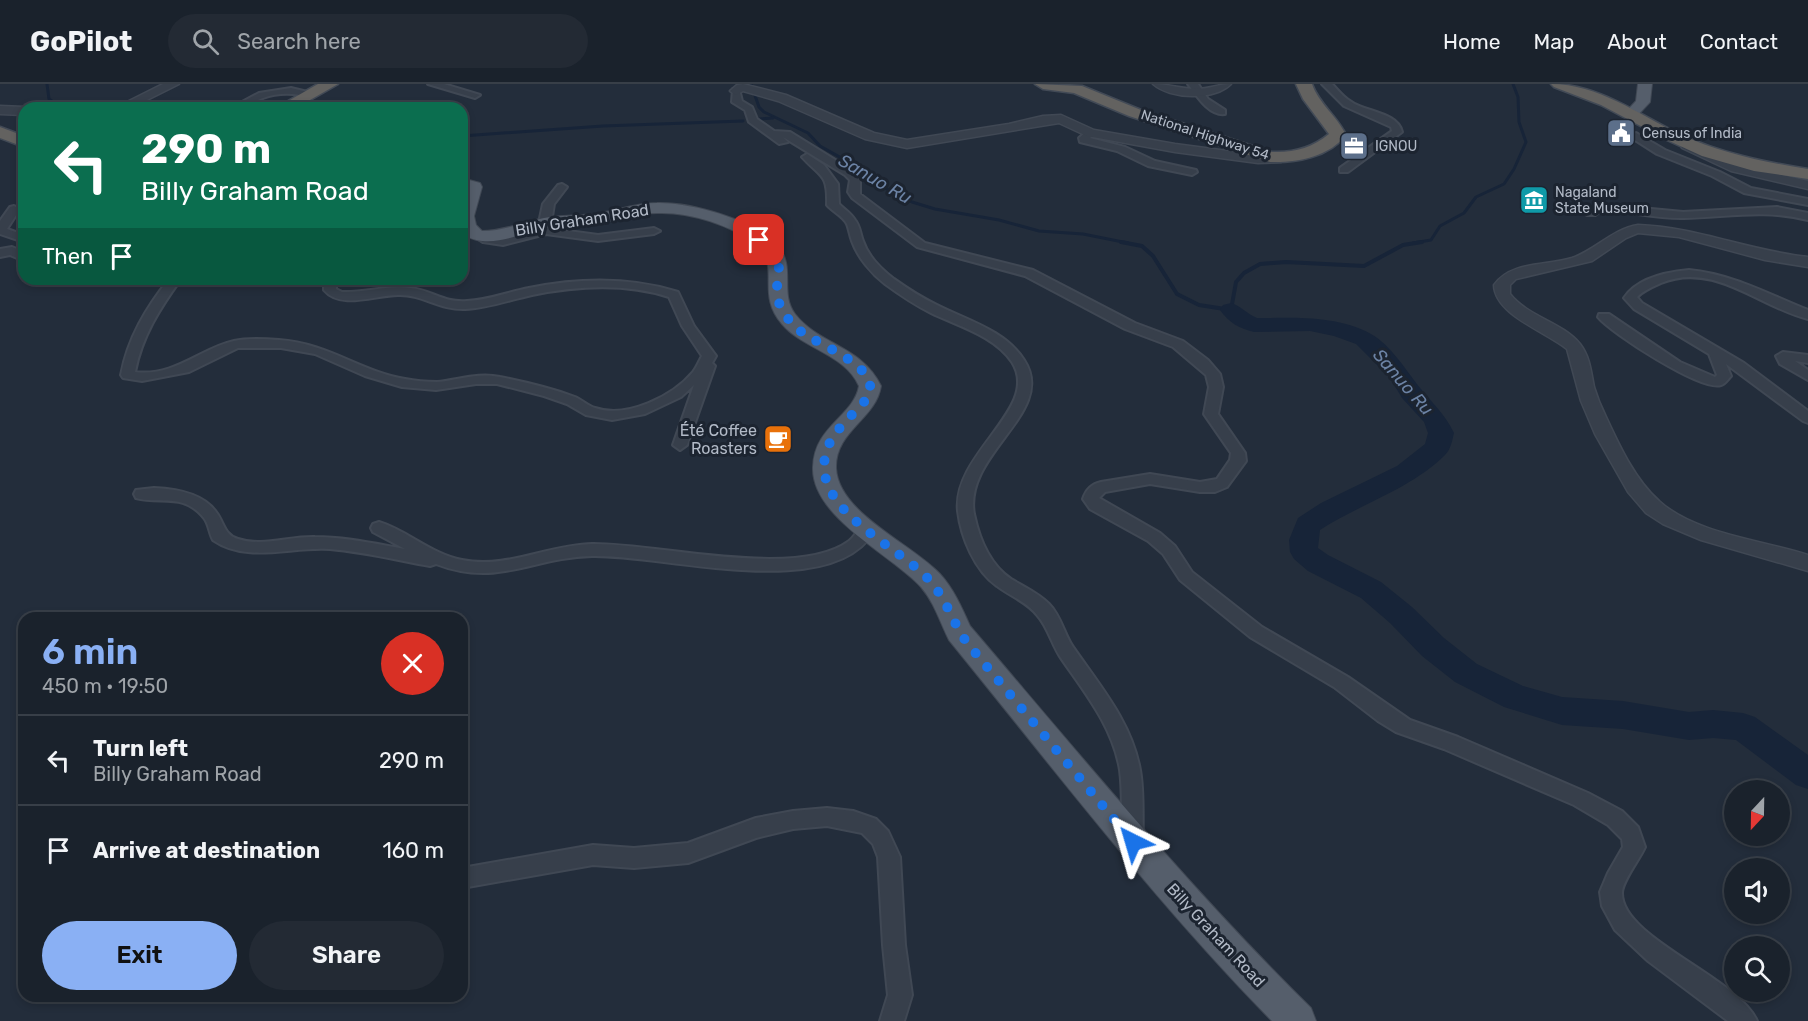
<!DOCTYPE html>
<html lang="en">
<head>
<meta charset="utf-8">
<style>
	:root { --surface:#1a222c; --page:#232a34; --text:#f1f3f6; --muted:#9fa4a9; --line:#383f48; --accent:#8ab0f4 }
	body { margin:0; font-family:Rubik,sans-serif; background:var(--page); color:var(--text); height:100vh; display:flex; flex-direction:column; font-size:22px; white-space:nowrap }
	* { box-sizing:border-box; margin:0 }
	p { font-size:20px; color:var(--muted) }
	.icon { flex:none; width:33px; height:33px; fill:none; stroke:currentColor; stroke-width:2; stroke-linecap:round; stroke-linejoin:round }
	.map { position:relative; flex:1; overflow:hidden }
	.panel { position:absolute; left:18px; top:528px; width:450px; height:390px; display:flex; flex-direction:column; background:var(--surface); border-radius:18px; box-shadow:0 3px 9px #0003,0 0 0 2px var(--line) }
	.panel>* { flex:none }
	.hud { position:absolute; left:18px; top:18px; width:450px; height:183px; border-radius:18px; box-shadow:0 3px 9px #0003,0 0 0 2px var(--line); background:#0b6e4f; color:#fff; overflow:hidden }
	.needle { width:39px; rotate:202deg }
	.buttons { position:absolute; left:1724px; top:696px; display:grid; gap:12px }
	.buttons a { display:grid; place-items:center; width:66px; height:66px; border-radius:50%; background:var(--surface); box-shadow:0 3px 9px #0003,0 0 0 2px var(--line); font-size:30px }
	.pin { position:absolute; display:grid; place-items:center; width:51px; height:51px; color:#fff; margin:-26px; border-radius:12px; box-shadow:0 3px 9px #0006 }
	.me { position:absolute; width:66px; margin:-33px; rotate:320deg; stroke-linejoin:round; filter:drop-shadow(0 0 4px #0008) }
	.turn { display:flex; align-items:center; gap:21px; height:126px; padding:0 24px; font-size:27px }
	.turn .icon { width:78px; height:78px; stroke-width:2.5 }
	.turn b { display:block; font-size:42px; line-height:51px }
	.then { display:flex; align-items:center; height:57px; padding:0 24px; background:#0003; gap:12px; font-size:22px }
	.round { display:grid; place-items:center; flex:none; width:63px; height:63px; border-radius:32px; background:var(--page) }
	.summary { display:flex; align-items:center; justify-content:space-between; height:102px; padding:0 24px }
	h1 { font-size:36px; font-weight:600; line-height:45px; color:var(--accent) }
	.primary-button { display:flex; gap:12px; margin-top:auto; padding:12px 24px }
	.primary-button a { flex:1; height:69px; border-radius:36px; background:var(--accent); color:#111; font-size:24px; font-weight:600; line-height:69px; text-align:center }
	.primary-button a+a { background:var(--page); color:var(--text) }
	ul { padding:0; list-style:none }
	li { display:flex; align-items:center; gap:18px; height:90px; padding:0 24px; border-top:2px solid var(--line) }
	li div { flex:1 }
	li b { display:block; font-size:22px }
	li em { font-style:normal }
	header { display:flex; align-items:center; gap:36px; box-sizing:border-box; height:84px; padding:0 30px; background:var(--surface); border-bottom:2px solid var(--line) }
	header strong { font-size:28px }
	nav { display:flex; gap:33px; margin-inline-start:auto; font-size:21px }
	.search { width:420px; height:54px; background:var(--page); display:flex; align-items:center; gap:15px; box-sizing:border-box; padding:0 21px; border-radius:33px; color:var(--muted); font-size:22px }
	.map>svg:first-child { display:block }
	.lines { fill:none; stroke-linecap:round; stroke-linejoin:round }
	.stream-far1 { stroke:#172438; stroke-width:3 }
	.stream { stroke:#172438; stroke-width:4 }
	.river { fill:#172438; fill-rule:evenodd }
	.minor-casing { stroke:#404854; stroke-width:4 }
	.tertiary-casing { stroke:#404854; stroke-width:3 }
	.primary-casing { stroke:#404854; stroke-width:2 }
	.trunk-casing { stroke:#424a56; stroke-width:3 }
	.minor { fill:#373f4b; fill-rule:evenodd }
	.tertiary { fill:#373f4b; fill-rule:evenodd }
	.primary { fill:#555e6b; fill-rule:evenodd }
	.trunk { fill:#636260; fill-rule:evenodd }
	.route { stroke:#1a73e8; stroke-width:10; stroke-dasharray:0 18 }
	.labels { text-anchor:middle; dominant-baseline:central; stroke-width:6; stroke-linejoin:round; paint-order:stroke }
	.far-poi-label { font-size:14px; fill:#b2bac7; stroke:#1c2430; text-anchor:start }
	.far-street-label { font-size:14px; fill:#b2bac7; stroke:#1c2430 }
	.street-label { font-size:16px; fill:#b2bac7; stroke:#1c2430 }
	.poi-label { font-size:16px; fill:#b2bac7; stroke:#1c2430; text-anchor:end }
	.water-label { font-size:18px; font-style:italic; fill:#6c83a5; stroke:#1c2430 }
</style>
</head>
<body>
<header>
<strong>GoPilot</strong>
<div class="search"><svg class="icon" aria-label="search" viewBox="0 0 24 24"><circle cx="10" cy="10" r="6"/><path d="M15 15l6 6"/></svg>Search here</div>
<nav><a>Home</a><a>Map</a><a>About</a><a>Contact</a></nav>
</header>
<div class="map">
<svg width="1808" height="937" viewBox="0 0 1808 937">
	<rect width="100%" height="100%" fill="#232d3b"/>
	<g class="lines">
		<g class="stream-far1">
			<polyline points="47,0 49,15 62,24"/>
			<polyline points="751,0 759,23 764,28 808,49 820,62 863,86 879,101 912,118 935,125 999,136 1039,147 1083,150 1128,159"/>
			<polyline points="760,35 773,34"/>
			<polyline points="462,52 603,42 743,37"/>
			<polyline points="1413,159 1431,156 1440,142 1464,129 1476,113 1504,100 1514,85 1526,58 1519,38 1518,13 1513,0"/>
		</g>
		<polyline class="stream" points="1121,158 1142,162 1153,172 1177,210 1199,221 1231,226 1236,198 1244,189 1260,180 1286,178 1364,182 1403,161 1422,158"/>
		<path class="river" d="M1231 219C1241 222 1247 230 1257 234 1294 234 1336 231 1371 250 1391 261 1407 288 1421 305 1433 320 1445 330 1454 349 1452 357 1451 365 1445 371 1411 405 1360 420 1320 446L1318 464 1328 471 1381 498 1412 523 1444 554 1477 580 1523 602 1562 613 1623 617 1689 628 1713 626 1743 629 1755 633 1808 671V705L1796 701 1736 656 1713 654 1689 656 1623 645 1562 641 1504 623 1455 598 1422 572 1390 539 1361 514 1308 487 1294 475 1290 468 1289 456 1298 434 1321 419 1397 382 1425 360 1428 349 1424 338 1402 314 1390 294 1356 260 1334 252 1310 247 1254 248C1239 244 1229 239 1220 226L1223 221Z"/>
		<g class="minor-casing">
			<g id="minor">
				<polygon points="428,0 444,0 480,11 475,14"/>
				<path d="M1188 0H1198L1208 15 1225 26V30C1209 32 1197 12 1188 0Z"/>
				<path d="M1322 0H1332C1338 6 1343 13 1350 17 1364 28 1398 28 1402 48L1348 88H1340V84L1392 47 1391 43 1344 22Z"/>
				<path d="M291 4 316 10 311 13C295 9 279 8 263 14 251 18 244 24 231 24L259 9Z"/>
				<path d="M733 5H739L742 17 752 23 757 35 774 47 790 48 853 87 860 96V110L925 159 1033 186 1135 239 1183 257 1208 276 1220 290 1223 303 1218 330 1245 369 1246 377 1227 403 1215 408H1200L1150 400 1105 408 1099 414 1160 449 1175 462 1192 488 1262 543 1348 593 1410 636 1458 653 1588 709 1622 727 1638 743 1645 763C1640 775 1622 797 1622 809 1621 854 1739 894 1757 937H1728L1648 877 1615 846 1602 822 1600 808 1608 789 1623 763 1622 755 1608 741 1574 721 1444 665 1396 648 1378 637 1334 603 1250 553 1180 496 1163 470 1148 457 1090 425 1083 415C1086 406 1091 400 1101 398L1150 390 1200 398 1217 395 1230 376 1231 369 1204 330 1209 303 1206 291 1173 263 1125 245 1025 192 917 163 852 114 848 108 850 96 845 91 783 53 788 58 779 60 749 38 745 26 732 18Z"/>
				<polygon points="1087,47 1096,49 1090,54 1125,63 1155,77 1196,86 1197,88 1192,91 1148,82 1117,67 1080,58 1079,54"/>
				<polygon points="1636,49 1665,66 1720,88 1751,104 1808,115 1808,121 1744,109 1712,92 1657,70 1632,54 1631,52"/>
				<path d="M807 70 824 81 838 100 839 120C844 125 851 129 855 136 860 142 860 149 863 157 868 172 882 186 894 195 908 205 922 214 937 221 966 236 1005 246 1024 276 1058 328 963 369 974 430 979 454 990 481 1011 495 1024 503 1038 509 1049 520 1061 532 1064 550 1073 563 1100 602 1132 639 1140 686 1144 708 1142 731 1143 754L1140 761 1133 764 1126 761 1123 754C1121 731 1123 708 1120 686 1113 643 1085 609 1061 574 1052 561 1048 543 1037 531 1027 518 1010 512 997 502 975 487 961 453 958 427 952 369 1042 324 1012 278 995 252 958 242 931 229 915 221 900 211 885 200 872 190 858 174 852 157 850 152 849 145 847 140 843 132 833 128 827 121 828 89 821 94 802 73Z"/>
				<polygon points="562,100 567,103 554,120 551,139 549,141 541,141 539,139 543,120 558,101"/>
				<path d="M1599 120 1683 128 1777 123 1808 129V136C1764 125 1729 133 1684 134 1657 135 1629 127 1602 126L1595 131H1587V127Z"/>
				<polygon points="14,122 20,125 7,145 24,151 24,158 0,150 0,137 10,123"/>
				<polygon points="546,144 598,151 654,144 660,147 654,150 598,157 546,150 503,161 483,158 474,152 480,149 503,154"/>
				<polygon points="12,163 24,168 24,177 10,171 0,173 0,165"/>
				<path d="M1689 186C1732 190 1768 210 1808 226V235C1759 223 1714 177 1661 199 1652 203 1643 207 1637 213L1642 219 1744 279 1808 327V339L1803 337 1726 280 1731 292C1728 295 1725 300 1721 301 1702 308 1611 249 1598 233L1599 230H1609L1680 278 1715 293 1717 291 1709 270 1634 225 1624 214C1637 194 1667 188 1689 186Z"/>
				<path d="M169 195H181C160 224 142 252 135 288 175 293 201 264 234 257 247 254 266 255 279 256 327 259 362 288 405 295 415 297 427 298 437 298 458 296 479 288 500 293 525 298 551 304 575 313 582 316 588 322 595 324 627 335 673 312 693 288 697 283 699 277 702 272L682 242 669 213C626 199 576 202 532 211 509 216 488 224 465 225 439 226 422 210 398 211 375 211 341 226 324 206V201L329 195H342L336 202V205L342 208C365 209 387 201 410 204 432 206 443 219 467 217 489 216 508 208 529 204 579 194 630 193 678 208L694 242 716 272 712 279 715 282 687 361 680 366 673 361 694 301 681 313 645 330 612 336 586 331 567 320 544 312 497 300H476L436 306 402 303 365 292 315 270 281 264H238L189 288 142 297 123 294 121 291C128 254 146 224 169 195Z"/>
				<polygon points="305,195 319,195 310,200 306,199"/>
				<polygon points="1783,268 1808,271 1808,279 1795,277 1808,286 1808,296 1780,280 1776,272"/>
				<path d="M154 404C176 405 203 409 216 428 224 438 224 451 238 455 261 463 290 452 315 453 345 453 376 460 405 465L373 448 371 444 373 440 379 438C408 447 431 470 462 476 507 485 548 461 592 460 657 459 796 496 849 457 853 454 857 448 860 443H872L874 447C832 520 662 470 592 472 533 473 498 504 436 480L430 482C397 476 364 468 330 465 291 462 248 480 213 456 209 449 209 440 204 434 183 408 161 421 136 414L134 410 136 406Z"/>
				<polygon points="827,724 853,727 876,735 888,747 900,773 905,861 912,911 904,937 880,937 888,911 883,861 878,773 873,760 862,749 827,742 793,745 756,754 688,779 634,784 593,781 462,804 462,784 593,761 634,764 688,759 756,734 793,727"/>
			</g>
		</g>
		<g class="tertiary-casing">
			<g id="tertiary">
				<polygon points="163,0 179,0 131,24 115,24"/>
				<polygon points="743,0 786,11 874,49 907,56 1009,40 1043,32 1061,31 1094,46 1175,60 1258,71 1281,70 1288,74 1281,78 1258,79 1175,68 1087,52 1059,39 907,64 865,55 778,17 743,7 736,11 730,7 737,1"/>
				<path d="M1153 0C1168 0 1182 5 1197 5 1209 5 1219 0 1231 0 1214 17 1170 15 1153 0Z"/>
				<polygon points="0,22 24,23 27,24 24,24 24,31 0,30"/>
				<polygon points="1687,57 1740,81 1808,97 1808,105 1731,87 1682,64 1681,61"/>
				<path d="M1638 141C1696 143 1750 167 1808 173V183L1765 176 1679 153 1638 149 1626 154 1592 177 1516 195 1510 201V210C1528 233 1562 238 1580 260 1590 273 1591 288 1594 303 1597 313 1601 323 1606 333 1619 361 1635 396 1659 417 1695 450 1762 456 1808 471V487L1701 456 1663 440 1646 429 1628 408 1595 350 1581 317 1567 265C1545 247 1495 231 1494 201 1511 177 1546 182 1572 174 1596 166 1612 145 1638 141Z"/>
			</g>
		</g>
		<g class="primary-casing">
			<g id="primary">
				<polygon points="1638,0 1652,0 1650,18 1636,33 1626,33 1624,30 1636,17"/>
				<path d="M462 94 480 99 482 103 474 132 476 141 482 147C504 147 523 138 544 134 561 131 578 132 594 130 615 127 635 119 657 119 690 118 756 136 778 162 796 183 779 209 795 230 819 261 862 262 881 302 876 335 835 347 836 384 838 429 912 460 940 490 953 504 962 524 970 542 1081 672 1189 804 1311 924L1316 937H1272C1155 818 1054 685 949 556 940 538 934 518 921 503 892 471 811 433 813 383 814 342 854 332 859 302 845 270 803 265 782 240 755 209 782 183 756 161 732 141 689 128 658 129 636 129 616 137 594 140 576 142 558 141 540 145 521 150 502 159 482 157 474 156 468 154 462 148V118L466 106 462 104Z"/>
			</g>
		</g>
		<g class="trunk-casing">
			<g id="trunk">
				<polygon points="318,0 338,0 296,24 276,24"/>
				<path d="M1035 0 1082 2 1141 26 1272 68C1293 69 1312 64 1329 50L1303 15 1296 0H1312C1319 20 1337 32 1346 51 1329 73 1296 79 1270 78L1129 32 1074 9 1043 5Z"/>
				<path d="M1551 0C1598 0 1638 30 1679 50 1721 69 1763 78 1808 85V95L1754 87 1702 72 1667 56 1601 21 1554 3Z"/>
				<polygon points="0,43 24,52 24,63 0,54"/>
			</g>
		</g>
		<use href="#minor" class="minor"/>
		<use href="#tertiary" class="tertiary"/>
		<use href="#primary" class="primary"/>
		<use href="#trunk" class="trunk"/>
	</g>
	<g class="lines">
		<path class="route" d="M759 156C765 160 772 165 776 171 781 181 778 193 777 203 775 219 787 236 799 246 818 262 883 282 868 313 856 329 835 344 828 363 804 424 899 461 930 497 947 516 953 540 968 560L1133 758"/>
	</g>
	<defs>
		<g id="civic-square" transform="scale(1.5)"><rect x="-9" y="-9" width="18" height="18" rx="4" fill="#5c6f8a" stroke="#1c2430"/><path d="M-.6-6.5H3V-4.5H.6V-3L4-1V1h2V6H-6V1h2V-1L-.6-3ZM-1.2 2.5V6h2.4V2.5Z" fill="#fff"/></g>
		<g id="office-square" transform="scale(1.5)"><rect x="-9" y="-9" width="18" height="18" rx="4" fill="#5c6f8a" stroke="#1c2430"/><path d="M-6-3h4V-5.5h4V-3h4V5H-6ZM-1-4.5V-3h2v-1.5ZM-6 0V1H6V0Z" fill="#fff"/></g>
		<g id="museum-square" transform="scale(1.5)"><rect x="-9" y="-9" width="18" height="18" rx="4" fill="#0f9aa8" stroke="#1c2430"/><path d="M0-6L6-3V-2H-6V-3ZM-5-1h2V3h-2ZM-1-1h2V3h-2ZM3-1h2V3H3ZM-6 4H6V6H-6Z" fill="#fff"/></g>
		<g id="cafe-square" transform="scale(1.5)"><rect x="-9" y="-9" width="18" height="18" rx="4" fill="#e8710a" stroke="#1c2430"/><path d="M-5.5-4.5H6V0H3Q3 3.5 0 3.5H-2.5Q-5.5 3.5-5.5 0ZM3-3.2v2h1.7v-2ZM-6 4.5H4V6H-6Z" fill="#fff"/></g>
	</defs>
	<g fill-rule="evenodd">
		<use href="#civic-square" x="1621" y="49"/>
		<use href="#office-square" x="1354" y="62"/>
		<use href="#museum-square" x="1534" y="116"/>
		<use href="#cafe-square" x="778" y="355"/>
	</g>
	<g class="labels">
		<g class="far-poi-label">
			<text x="1642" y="49">Census of India</text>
			<text x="1375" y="62">IGNOU</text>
			<text x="1555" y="108">Nagaland<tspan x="1555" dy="16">State Museum</tspan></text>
		</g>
		<g class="far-street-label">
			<text transform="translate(1205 51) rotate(18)">National Highway 54</text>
		</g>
		<g class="street-label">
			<text transform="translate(582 136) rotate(-9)">Billy Graham Road</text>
			<text transform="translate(1216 851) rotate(47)">Billy Graham Road</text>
		</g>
		<g class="poi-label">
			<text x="757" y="346">Été Coffee<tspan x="757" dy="18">Roasters</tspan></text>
		</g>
		<g class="water-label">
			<text transform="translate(875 95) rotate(30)">Sanuo Ru</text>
			<text transform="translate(1403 298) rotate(49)">Sanuo Ru</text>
		</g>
	</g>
</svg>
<div class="buttons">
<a><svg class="needle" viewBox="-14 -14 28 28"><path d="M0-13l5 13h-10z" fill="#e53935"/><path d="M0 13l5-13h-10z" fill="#9fa4a9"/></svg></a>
<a><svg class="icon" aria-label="sound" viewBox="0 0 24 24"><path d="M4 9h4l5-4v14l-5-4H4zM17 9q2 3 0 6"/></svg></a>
<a><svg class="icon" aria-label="search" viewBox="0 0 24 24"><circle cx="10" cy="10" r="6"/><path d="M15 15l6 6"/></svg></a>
</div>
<div class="pin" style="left:759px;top:156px;background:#d93025"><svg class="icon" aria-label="arrive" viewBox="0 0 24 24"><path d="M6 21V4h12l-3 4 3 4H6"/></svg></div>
<svg class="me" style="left:1133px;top:758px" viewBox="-20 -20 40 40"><path d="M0-17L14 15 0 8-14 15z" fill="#1a73e8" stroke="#fff" stroke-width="4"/></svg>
<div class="hud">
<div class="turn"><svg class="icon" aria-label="left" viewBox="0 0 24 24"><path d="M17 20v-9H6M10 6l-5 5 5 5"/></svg><div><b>290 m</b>Billy Graham Road</div></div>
<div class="then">Then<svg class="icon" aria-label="arrive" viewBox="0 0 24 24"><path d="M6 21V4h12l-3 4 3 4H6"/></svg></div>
</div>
<section class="panel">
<div class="summary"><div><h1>6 min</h1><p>450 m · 19:50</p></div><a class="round" style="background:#d93025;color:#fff"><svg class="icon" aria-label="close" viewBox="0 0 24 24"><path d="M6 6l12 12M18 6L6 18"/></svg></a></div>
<ul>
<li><svg class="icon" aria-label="left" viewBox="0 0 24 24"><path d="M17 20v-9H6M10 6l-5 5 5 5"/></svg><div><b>Turn left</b><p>Billy Graham Road</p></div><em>290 m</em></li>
<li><svg class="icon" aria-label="arrive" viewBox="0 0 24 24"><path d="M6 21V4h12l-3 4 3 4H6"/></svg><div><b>Arrive at destination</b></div><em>160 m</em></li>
</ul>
<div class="primary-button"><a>Exit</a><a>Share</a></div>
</section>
</div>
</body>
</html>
